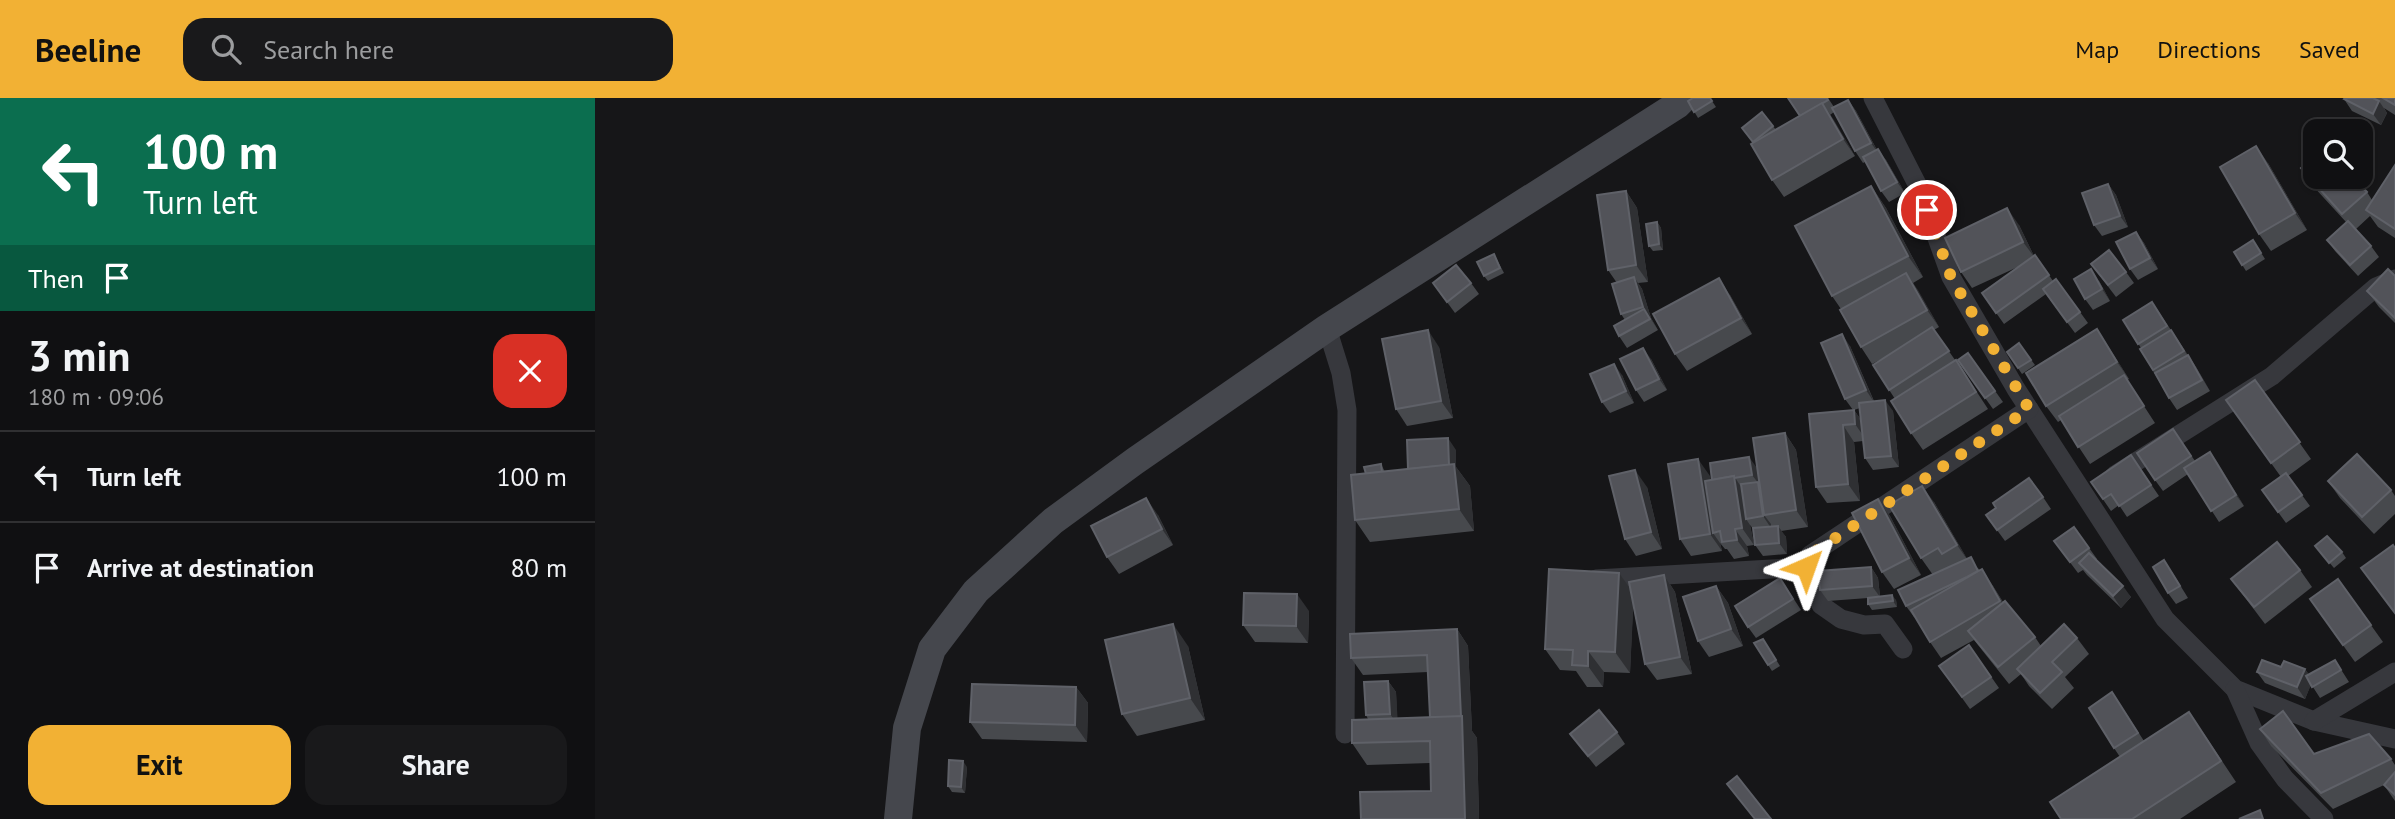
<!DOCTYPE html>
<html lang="en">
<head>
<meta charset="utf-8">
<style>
	:root { --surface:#101012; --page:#19191b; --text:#f1f3f6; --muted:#9c9d9f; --line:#303032; --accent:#f2b134 }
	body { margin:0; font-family:"PT Sans",sans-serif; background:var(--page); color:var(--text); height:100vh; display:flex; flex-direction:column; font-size:26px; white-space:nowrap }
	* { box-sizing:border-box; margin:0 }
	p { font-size:23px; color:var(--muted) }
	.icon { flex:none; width:38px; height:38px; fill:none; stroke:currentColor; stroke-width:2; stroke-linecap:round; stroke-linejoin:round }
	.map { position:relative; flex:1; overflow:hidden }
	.sheet { display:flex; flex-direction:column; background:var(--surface); width:595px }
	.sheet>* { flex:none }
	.top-card { background:#0b6e4f; color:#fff; overflow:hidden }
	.buttons { position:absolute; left:1708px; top:21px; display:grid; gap:14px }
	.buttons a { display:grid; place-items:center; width:70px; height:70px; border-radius:14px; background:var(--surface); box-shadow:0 2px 5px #0004,0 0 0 2px var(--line); font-size:35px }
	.pin { position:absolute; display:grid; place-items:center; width:60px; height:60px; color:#fff; margin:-30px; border:4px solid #fff; border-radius:50%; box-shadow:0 2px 7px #0007 }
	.me { position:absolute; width:77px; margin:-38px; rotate:43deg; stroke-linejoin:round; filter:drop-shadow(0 0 5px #0008) }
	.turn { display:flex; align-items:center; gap:24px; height:147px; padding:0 28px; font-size:32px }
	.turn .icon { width:91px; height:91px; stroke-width:2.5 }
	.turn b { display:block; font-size:49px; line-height:60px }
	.then { display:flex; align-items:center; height:66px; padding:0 28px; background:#0003; gap:14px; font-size:26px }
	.round { display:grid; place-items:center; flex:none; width:74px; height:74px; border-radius:21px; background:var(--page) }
	.headline { display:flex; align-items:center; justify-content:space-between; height:119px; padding:0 28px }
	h1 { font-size:42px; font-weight:800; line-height:52px }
	.action { display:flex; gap:14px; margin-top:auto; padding:14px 28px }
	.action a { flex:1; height:80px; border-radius:21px; background:var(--accent); color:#111; font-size:28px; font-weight:800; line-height:80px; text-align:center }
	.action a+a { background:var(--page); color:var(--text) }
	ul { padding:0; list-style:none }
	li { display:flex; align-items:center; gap:21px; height:91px; padding:0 28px; border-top:2px solid var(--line) }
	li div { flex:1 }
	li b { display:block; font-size:26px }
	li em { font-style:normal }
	header { display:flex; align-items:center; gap:42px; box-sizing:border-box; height:98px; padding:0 35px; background:var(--accent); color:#111 }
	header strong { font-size:33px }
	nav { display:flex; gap:38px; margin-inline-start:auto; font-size:24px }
	.search { width:490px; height:63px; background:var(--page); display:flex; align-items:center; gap:18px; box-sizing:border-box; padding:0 24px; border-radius:21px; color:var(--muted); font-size:26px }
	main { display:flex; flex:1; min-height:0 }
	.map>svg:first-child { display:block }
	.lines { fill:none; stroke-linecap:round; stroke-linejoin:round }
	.street { stroke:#37383d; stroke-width:19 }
	.secondary { stroke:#45474d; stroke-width:28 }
	.wall { fill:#47494d; fill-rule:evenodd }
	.shaded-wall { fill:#2f3033 }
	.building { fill:#525359; stroke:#5f6168; stroke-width:2 }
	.route { stroke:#f2b134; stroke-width:12; stroke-dasharray:0 21.6 }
</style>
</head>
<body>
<header>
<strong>Beeline</strong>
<div class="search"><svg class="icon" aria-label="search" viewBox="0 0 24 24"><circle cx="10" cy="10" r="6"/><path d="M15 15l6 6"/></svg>Search here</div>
<nav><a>Map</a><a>Directions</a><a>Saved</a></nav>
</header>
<main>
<section class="sheet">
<div class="top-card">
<div class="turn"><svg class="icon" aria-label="left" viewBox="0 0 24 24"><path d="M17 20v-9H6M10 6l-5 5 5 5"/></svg><div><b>100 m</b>Turn left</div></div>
<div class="then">Then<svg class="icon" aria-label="arrive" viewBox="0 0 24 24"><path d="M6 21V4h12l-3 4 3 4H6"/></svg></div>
</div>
<div class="headline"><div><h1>3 min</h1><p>180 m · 09:06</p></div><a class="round" style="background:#d93025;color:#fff"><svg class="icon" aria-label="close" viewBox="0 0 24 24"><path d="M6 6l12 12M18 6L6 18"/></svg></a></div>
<ul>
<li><svg class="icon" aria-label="left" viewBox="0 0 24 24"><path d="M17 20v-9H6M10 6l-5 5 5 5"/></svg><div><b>Turn left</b></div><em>100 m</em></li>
<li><svg class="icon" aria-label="arrive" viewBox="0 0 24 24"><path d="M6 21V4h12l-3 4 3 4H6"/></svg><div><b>Arrive at destination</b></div><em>80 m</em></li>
</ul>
<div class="action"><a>Exit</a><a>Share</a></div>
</section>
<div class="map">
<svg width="1800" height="721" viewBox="0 0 1800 721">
	<rect width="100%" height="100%" fill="#161618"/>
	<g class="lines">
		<g class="street">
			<polyline points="1278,0 1324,90 1356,179 1421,291 1570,521 1640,591 1719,623 1800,641"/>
			<polyline points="732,230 746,275 752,312 750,636"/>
			<polyline points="1520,377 1677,278 1781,189 1800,181"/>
			<polyline points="1001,481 1211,469"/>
			<polyline points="1308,551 1290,526 1269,527 1246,521 1226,507 1211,469 1215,457 1434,311"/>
			<polyline points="1640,591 1664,645 1690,681 1729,721"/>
			<polyline points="1719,623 1800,574"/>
		</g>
		<polyline class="secondary" points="303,721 312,630 337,551 381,493 458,423 540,363 732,230 1082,7 1089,0"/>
	</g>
	<g class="wall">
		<polygon points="1115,0 1121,9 1103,20 1093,3"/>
		<polygon points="1233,0 1239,9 1253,2 1261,13 1282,52 1291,62 1310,95 1294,104 1286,93 1270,64 1268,65 1260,53 1239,14 1235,17 1260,58 1189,99 1177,82 1158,45 1147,30 1167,14 1181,32"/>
		<polygon points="1750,0 1800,0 1800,17 1789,10 1792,15 1786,27 1757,13 1749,1"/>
		<polygon points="1673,65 1712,132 1676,153 1664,136"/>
		<polygon points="1800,67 1800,140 1783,129 1775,118 1761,131 1776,148 1784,159 1763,178 1740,153 1732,142 1751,124 1717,87 1706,70 1772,94 1777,102"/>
		<polygon points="1513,86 1521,97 1533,129 1507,138 1499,127"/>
		<polygon points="1276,88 1291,110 1328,179 1318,185 1344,229 1339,232 1372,279 1393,311 1328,352 1316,335 1300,301 1278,267 1296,256 1277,266 1266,249 1246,211 1237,198"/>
		<polygon points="1031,93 1042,110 1053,184 1043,185 1047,191 1056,220 1063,232 1032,250 1024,238 1030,222 1026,216 1022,185 1013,172"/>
		<polygon points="1062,124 1066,130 1068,152 1058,153 1054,148"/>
		<polygon points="1424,127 1439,158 1440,157 1458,183 1485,214 1493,225 1480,235 1451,196 1409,226 1387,195 1427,167 1377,190 1366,174"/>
		<polygon points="1541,134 1549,145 1563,171 1543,182 1535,171"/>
		<polygon points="1658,142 1670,161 1651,173 1639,154"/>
		<polygon points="899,156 909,175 893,183 889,178"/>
		<polygon points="1496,166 1531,174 1539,185 1521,199"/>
		<polygon points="1800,178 1800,225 1784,209 1772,193"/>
		<polygon points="1504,183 1515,203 1498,212 1490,201"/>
		<polygon points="838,185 876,185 884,196 860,215"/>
		<polygon points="1135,197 1157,236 1092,273 1080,256"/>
		<polygon points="1557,204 1601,269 1615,293 1582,312 1574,300 1545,251 1546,250 1528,222"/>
		<polygon points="1502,231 1534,281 1532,282 1560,325 1495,366 1466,322 1463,324 1451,308"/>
		<polygon points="1424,245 1440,267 1427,276 1412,254"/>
		<path d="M1255 248 1279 303 1298 313 1304 369 1278 372 1270 360 1268 343 1259 344 1265 403 1232 405 1221 389 1214 316 1258 312 1250 301ZM1265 310 1266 322 1259 312Z"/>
		<polygon points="844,249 858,320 812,328 801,311"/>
		<polygon points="1373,255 1408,304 1398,311 1363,262"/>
		<polygon points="1056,261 1072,292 1049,304 1041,292"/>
		<polygon points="1027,277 1039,305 1015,315 1007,304"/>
		<polygon points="1660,282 1716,361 1693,378 1715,408 1691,425 1667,392 1686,379 1631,302"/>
		<polygon points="1578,331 1600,363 1615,354 1649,408 1624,424 1593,376 1568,393 1560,382"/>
		<polygon points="1190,335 1201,352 1213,429 1186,433 1191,439 1192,456 1168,458 1160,447 1159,432 1155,427 1159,447 1152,448 1154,458 1139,461 1132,451 1130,451 1125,445 1127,453 1096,458 1085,441 1115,378 1115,382 1162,370"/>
		<polygon points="861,352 861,369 875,388 879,433 775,444 760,422 771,376 786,366 790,374 813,371"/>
		<polygon points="1536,357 1564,398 1532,419 1524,407 1516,413 1496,384"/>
		<polygon points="1733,383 1796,392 1800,398 1800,416 1779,436 1745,400"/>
		<polygon points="1052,389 1067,451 1041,458 1030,441"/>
		<polygon points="1448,399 1456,411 1410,443 1391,417"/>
		<polygon points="1283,401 1295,418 1326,477 1299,491 1287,474"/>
		<polygon points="1339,404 1372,461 1385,472 1398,488 1408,504 1440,539 1446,548 1482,540 1494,556 1470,579 1479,590 1457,611 1434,588 1426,576 1414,586 1379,542 1346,560 1335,544 1320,518 1319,519 1311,508 1338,477 1326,460"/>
		<polygon points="563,417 578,447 524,476 512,459"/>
		<polygon points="1479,429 1502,461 1501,462 1536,499 1526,510 1492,477 1488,472 1483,475 1459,443"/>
		<polygon points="1720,448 1747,454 1751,460 1739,470"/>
		<polygon points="1276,469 1283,480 1285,498 1301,502 1302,509 1277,512 1273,506 1273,500 1233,503 1225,492"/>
		<polygon points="1705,472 1717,489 1670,526 1636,481"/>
		<polygon points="1577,474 1593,500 1581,506 1573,495"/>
		<polygon points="1069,477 1080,494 1097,576 1062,582 1050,566 1038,507 1035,575 1009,574 1008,589 992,589 981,573 965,572 950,551 1035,491"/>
		<polygon points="1185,480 1206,512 1161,540 1153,529"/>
		<polygon points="1743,481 1788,544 1760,564 1715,501"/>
		<polygon points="1121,488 1133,505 1148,548 1114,559 1103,543"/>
		<polygon points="714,513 713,545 660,544 648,527"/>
		<polygon points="862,531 873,548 877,633 882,640 884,721 766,721 836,693 835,665 772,667 757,645 773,621 771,617 793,583 801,594 802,620 835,619 833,574 768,577 756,560"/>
		<polygon points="1168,541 1185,568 1177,573 1159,545"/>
		<polygon points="1374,547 1404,590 1375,611 1344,568"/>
		<polygon points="593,548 610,622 542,638 527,616"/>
		<polygon points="1740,562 1754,584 1725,600 1716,586 1710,601 1670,585 1662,574 1686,569 1710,571 1714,577"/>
		<polygon points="481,589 493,605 492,644 387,641 375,624"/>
		<polygon points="1525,606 1549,643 1609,636 1641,684 1585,721 1466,721 1525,659 1519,650"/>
		<polygon points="1665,631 1719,656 1796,661 1800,667 1800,703 1789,687 1738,711 1676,648"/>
		<polygon points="1022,634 1030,646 1001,669 975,636"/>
		<polygon points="372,669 370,695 357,694 353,688"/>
	</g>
	<g class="shaded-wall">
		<polygon points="1253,2 1261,13 1284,56 1276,45"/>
		<polygon points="1784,3 1792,15 1786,27 1778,16"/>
		<polygon points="1227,5 1239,22 1260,58 1248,41"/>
		<polygon points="1661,48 1673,65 1712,132 1700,115"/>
		<polygon points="1283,51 1291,62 1310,95 1302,84"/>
		<polygon points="1513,86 1521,97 1533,129 1525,118"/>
		<polygon points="1276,88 1291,110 1328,179 1313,158"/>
		<polygon points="1031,93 1042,110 1053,184 1041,167"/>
		<polygon points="1412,110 1424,127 1440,160 1428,144"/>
		<polygon points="1062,124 1066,130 1068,152 1064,146"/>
		<polygon points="1541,134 1549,145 1563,171 1555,160"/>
		<polygon points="1496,171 1504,183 1515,203 1507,191"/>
		<polygon points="1311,175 1323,192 1344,229 1332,212"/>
		<polygon points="1039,179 1047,191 1056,220 1063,232 1048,209"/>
		<polygon points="1124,180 1135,197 1157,236 1146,220"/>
		<polygon points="1502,231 1513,248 1534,281 1522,264"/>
		<polygon points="833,232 844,249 858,320 846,303"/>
		<polygon points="1576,232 1601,269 1615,293 1597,264"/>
		<polygon points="1247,236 1255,248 1279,304 1271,292"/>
		<polygon points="1048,250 1056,261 1072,292 1064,281"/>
		<polygon points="1019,266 1027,277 1039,305 1031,293"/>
		<polygon points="1290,302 1298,313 1304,369 1296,358"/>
		<polygon points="1259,312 1271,329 1272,343 1260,326"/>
		<polygon points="1248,327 1259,344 1265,403 1253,386"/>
		<polygon points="1190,335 1201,352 1213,429 1201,412"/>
		<polygon points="853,340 861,352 861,369 875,388 879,433 864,411 854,369"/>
		<polygon points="1615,354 1623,365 1649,408 1641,397"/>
		<polygon points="1154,359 1162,370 1169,417 1176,426 1176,430 1168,418 1164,386 1157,377"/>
		<polygon points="1103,361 1115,378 1124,434 1118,435 1125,445 1127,453 1115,436"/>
		<polygon points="1040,372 1052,389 1067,451 1056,434"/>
		<polygon points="1139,378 1150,395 1151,421 1155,427 1159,447 1147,430"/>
		<polygon points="1327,388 1339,404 1374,464 1362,447"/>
		<polygon points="551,400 563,417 578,447 567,431"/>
		<polygon points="1283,401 1295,418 1326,477 1314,460"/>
		<polygon points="1183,428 1191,439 1192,456 1184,445"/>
		<polygon points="1140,431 1152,448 1154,458 1142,442"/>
		<polygon points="1276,469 1283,480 1285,499 1277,488"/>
		<polygon points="1387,471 1398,488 1417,520 1405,503"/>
		<polygon points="1024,475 1039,496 1035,575 1020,554"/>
		<polygon points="1069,477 1080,494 1097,576 1085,559"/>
		<polygon points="1121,488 1133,505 1148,548 1136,531"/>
		<polygon points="1528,488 1536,499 1526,510 1518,498"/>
		<polygon points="702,496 714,513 713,545 701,528"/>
		<polygon points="1297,497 1301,502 1302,509 1298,503"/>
		<polygon points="578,526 593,548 610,622 595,600"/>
		<polygon points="862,531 873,548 877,633 882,640 884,721 870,721"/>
		<polygon points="993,553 1009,574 1008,589 993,568"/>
		<polygon points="1710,571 1718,582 1710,601 1702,589"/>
		<polygon points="793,583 801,594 803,627 795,616"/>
		<polygon points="481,589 493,605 492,644 480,627"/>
		<polygon points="368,663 372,669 370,695 366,689"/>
	</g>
	<g class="building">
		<polygon points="1098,0 1115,0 1117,3 1099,14 1093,3"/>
		<polygon points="1193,0 1232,0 1233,2 1205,18"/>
		<polygon points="1750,0 1778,0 1784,3 1778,16 1749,1"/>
		<polygon points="1788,0 1800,0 1800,7"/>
		<polygon points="1253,2 1276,45 1260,53 1237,10"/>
		<polygon points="1227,5 1248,41 1177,82 1156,46"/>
		<polygon points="1167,14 1178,28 1158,44 1147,30"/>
		<polygon points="1661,48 1700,115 1664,136 1625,69"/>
		<polygon points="1283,51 1302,84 1286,93 1268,59"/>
		<polygon points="1720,57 1720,79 1758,79 1772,94 1747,116 1706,70"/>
		<polygon points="1800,67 1800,131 1771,112"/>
		<polygon points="1513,86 1525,118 1499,127 1487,95"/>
		<polygon points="1276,88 1313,158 1237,198 1200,128"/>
		<polygon points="1031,93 1041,167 1013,172 1002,97"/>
		<polygon points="1412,110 1428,144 1366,174 1350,140"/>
		<polygon points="1753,123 1776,148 1755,167 1732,142"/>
		<polygon points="1062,124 1064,146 1054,148 1051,126"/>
		<polygon points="1541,134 1555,160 1535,171 1521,144"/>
		<polygon points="1658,142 1666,155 1647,167 1639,154"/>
		<polygon points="1514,152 1531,174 1513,187 1496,166"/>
		<polygon points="899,156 905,170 889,178 882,164"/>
		<polygon points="1440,157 1454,177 1401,215 1387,195"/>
		<polygon points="861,167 876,185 852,204 838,185"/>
		<polygon points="1496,171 1507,191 1490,201 1479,181"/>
		<polygon points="1793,171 1800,178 1800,220 1772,193"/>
		<polygon points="1311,175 1332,212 1266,249 1245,212"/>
		<polygon points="1039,179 1048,209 1026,216 1017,186"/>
		<polygon points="1124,180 1146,220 1080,256 1058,216"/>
		<polygon points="1461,181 1485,214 1472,224 1448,191"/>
		<polygon points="1557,204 1572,228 1543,246 1528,222"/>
		<polygon points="1049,211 1055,221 1024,238 1019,228"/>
		<polygon points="1337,229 1354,253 1294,292 1278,267"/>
		<polygon points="1502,231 1522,264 1451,308 1431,275"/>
		<polygon points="833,232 846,303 801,311 787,241"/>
		<polygon points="1576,232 1589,253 1558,272 1545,251"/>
		<polygon points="1247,236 1271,292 1250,301 1226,245"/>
		<polygon points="1424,245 1436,262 1423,270 1412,254"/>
		<polygon points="1048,250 1064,281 1041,292 1025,261"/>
		<polygon points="1373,255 1400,293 1390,300 1363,262"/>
		<polygon points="1593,257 1607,282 1574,300 1560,275"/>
		<polygon points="1361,262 1381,294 1316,335 1296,303"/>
		<polygon points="1019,266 1031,293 1007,304 995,276"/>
		<polygon points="1529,277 1549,308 1483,349 1464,318"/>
		<polygon points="1660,282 1705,344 1676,365 1631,302"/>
		<polygon points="1290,302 1296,358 1270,360 1264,305"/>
		<polygon points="1259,312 1260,326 1248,327 1253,386 1221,389 1214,316"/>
		<polygon points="1578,331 1596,358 1560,382 1542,355"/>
		<polygon points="1190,335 1201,412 1169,417 1158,340"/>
		<polygon points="853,340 854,367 813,371 812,342"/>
		<polygon points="1615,354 1641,397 1616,413 1589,370"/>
		<polygon points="1762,356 1796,392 1767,419 1733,383"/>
		<polygon points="1536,357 1556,387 1524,408 1516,396 1508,401 1496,384"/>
		<polygon points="1154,359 1157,377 1139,380 1139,378 1117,382 1115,365"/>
		<polygon points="1103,361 1115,436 1085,441 1073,366"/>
		<polygon points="786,366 787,374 771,376 769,369"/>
		<polygon points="859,366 864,411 760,422 756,377"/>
		<polygon points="1040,372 1056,434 1030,441 1014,378"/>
		<polygon points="1691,375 1707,397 1683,414 1667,392"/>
		<polygon points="1139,378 1147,430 1140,431 1142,442 1127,444 1125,433 1118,435 1110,383"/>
		<polygon points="1434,380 1448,399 1402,432 1391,417 1401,410 1398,405"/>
		<polygon points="1163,384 1168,418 1151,421 1146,386"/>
		<polygon points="1327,388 1362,447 1347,456 1343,450 1326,460 1294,407"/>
		<polygon points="551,400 567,431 512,459 496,428"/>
		<polygon points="1283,401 1314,460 1287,474 1257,415"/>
		<polygon points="1183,428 1184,445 1160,447 1158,430"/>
		<polygon points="1479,429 1494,450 1475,464 1459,443"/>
		<polygon points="1732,438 1747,454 1734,465 1720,448"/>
		<polygon points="1682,444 1705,472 1659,509 1636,481"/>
		<polygon points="1798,447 1800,450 1800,515 1766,470"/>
		<polygon points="1494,455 1528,488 1518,498 1484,465"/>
		<polygon points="1376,459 1383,473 1372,479 1311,508 1303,492"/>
		<polygon points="1569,462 1585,488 1573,495 1558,469"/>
		<polygon points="1276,469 1277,488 1225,492 1223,473"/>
		<polygon points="954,471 1024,475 1020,554 993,553 993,568 977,567 978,552 950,551"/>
		<polygon points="1387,471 1405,503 1335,544 1316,512"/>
		<polygon points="1069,477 1085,559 1050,566 1034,484"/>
		<polygon points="1185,480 1198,501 1153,529 1140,508"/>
		<polygon points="1743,481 1776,527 1748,547 1715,501"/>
		<polygon points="1121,488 1136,531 1103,543 1088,499"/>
		<polygon points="649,495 702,496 701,528 648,527"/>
		<polygon points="1297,497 1298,503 1273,506 1273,500"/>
		<polygon points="1410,503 1440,539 1403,569 1373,533"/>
		<polygon points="578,526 595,600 527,616 510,542"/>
		<polygon points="1469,526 1482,540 1457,564 1467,574 1445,595 1422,571"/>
		<polygon points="862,531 866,619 835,619 832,557 756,560 755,536"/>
		<polygon points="1168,541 1181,562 1173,567 1159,545"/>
		<polygon points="1374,547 1396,579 1367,599 1344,568"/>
		<polygon points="1667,562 1686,569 1689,563 1710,571 1702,589 1662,574"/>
		<polygon points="1740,562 1746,572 1717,589 1711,578"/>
		<polygon points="793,583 795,616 771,617 769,584"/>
		<polygon points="377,586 481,589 480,627 375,624"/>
		<polygon points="1517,594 1543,635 1519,650 1494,610"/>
		<polygon points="1004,612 1022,634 993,658 975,636"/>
		<polygon points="1688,613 1719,656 1774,636 1796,661 1726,695 1665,631"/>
		<polygon points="1594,614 1626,663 1537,721 1466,721 1455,704"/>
		<polygon points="867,618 870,721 766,721 765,694 836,693 835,643 757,645 757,622"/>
		<polygon points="354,662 368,663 366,689 353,688"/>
		<polygon points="1800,674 1800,697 1789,687"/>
		<polygon points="1142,678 1176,721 1160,721 1132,686"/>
		<polygon points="1665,712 1668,721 1644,721"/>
	</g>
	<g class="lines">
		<polyline class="route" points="1211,469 1215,457 1434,311 1356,179 1332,112"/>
	</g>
</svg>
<div class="buttons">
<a><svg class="icon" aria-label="search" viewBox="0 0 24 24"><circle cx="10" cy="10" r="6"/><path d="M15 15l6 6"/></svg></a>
</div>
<div class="pin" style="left:1332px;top:112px;background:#d93025"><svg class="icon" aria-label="arrive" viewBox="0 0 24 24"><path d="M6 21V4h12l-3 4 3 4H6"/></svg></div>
<svg class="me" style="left:1211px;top:469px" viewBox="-20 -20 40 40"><path d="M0-17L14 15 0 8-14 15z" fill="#f2b134" stroke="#fff" stroke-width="4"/></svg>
</div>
</main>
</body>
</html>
